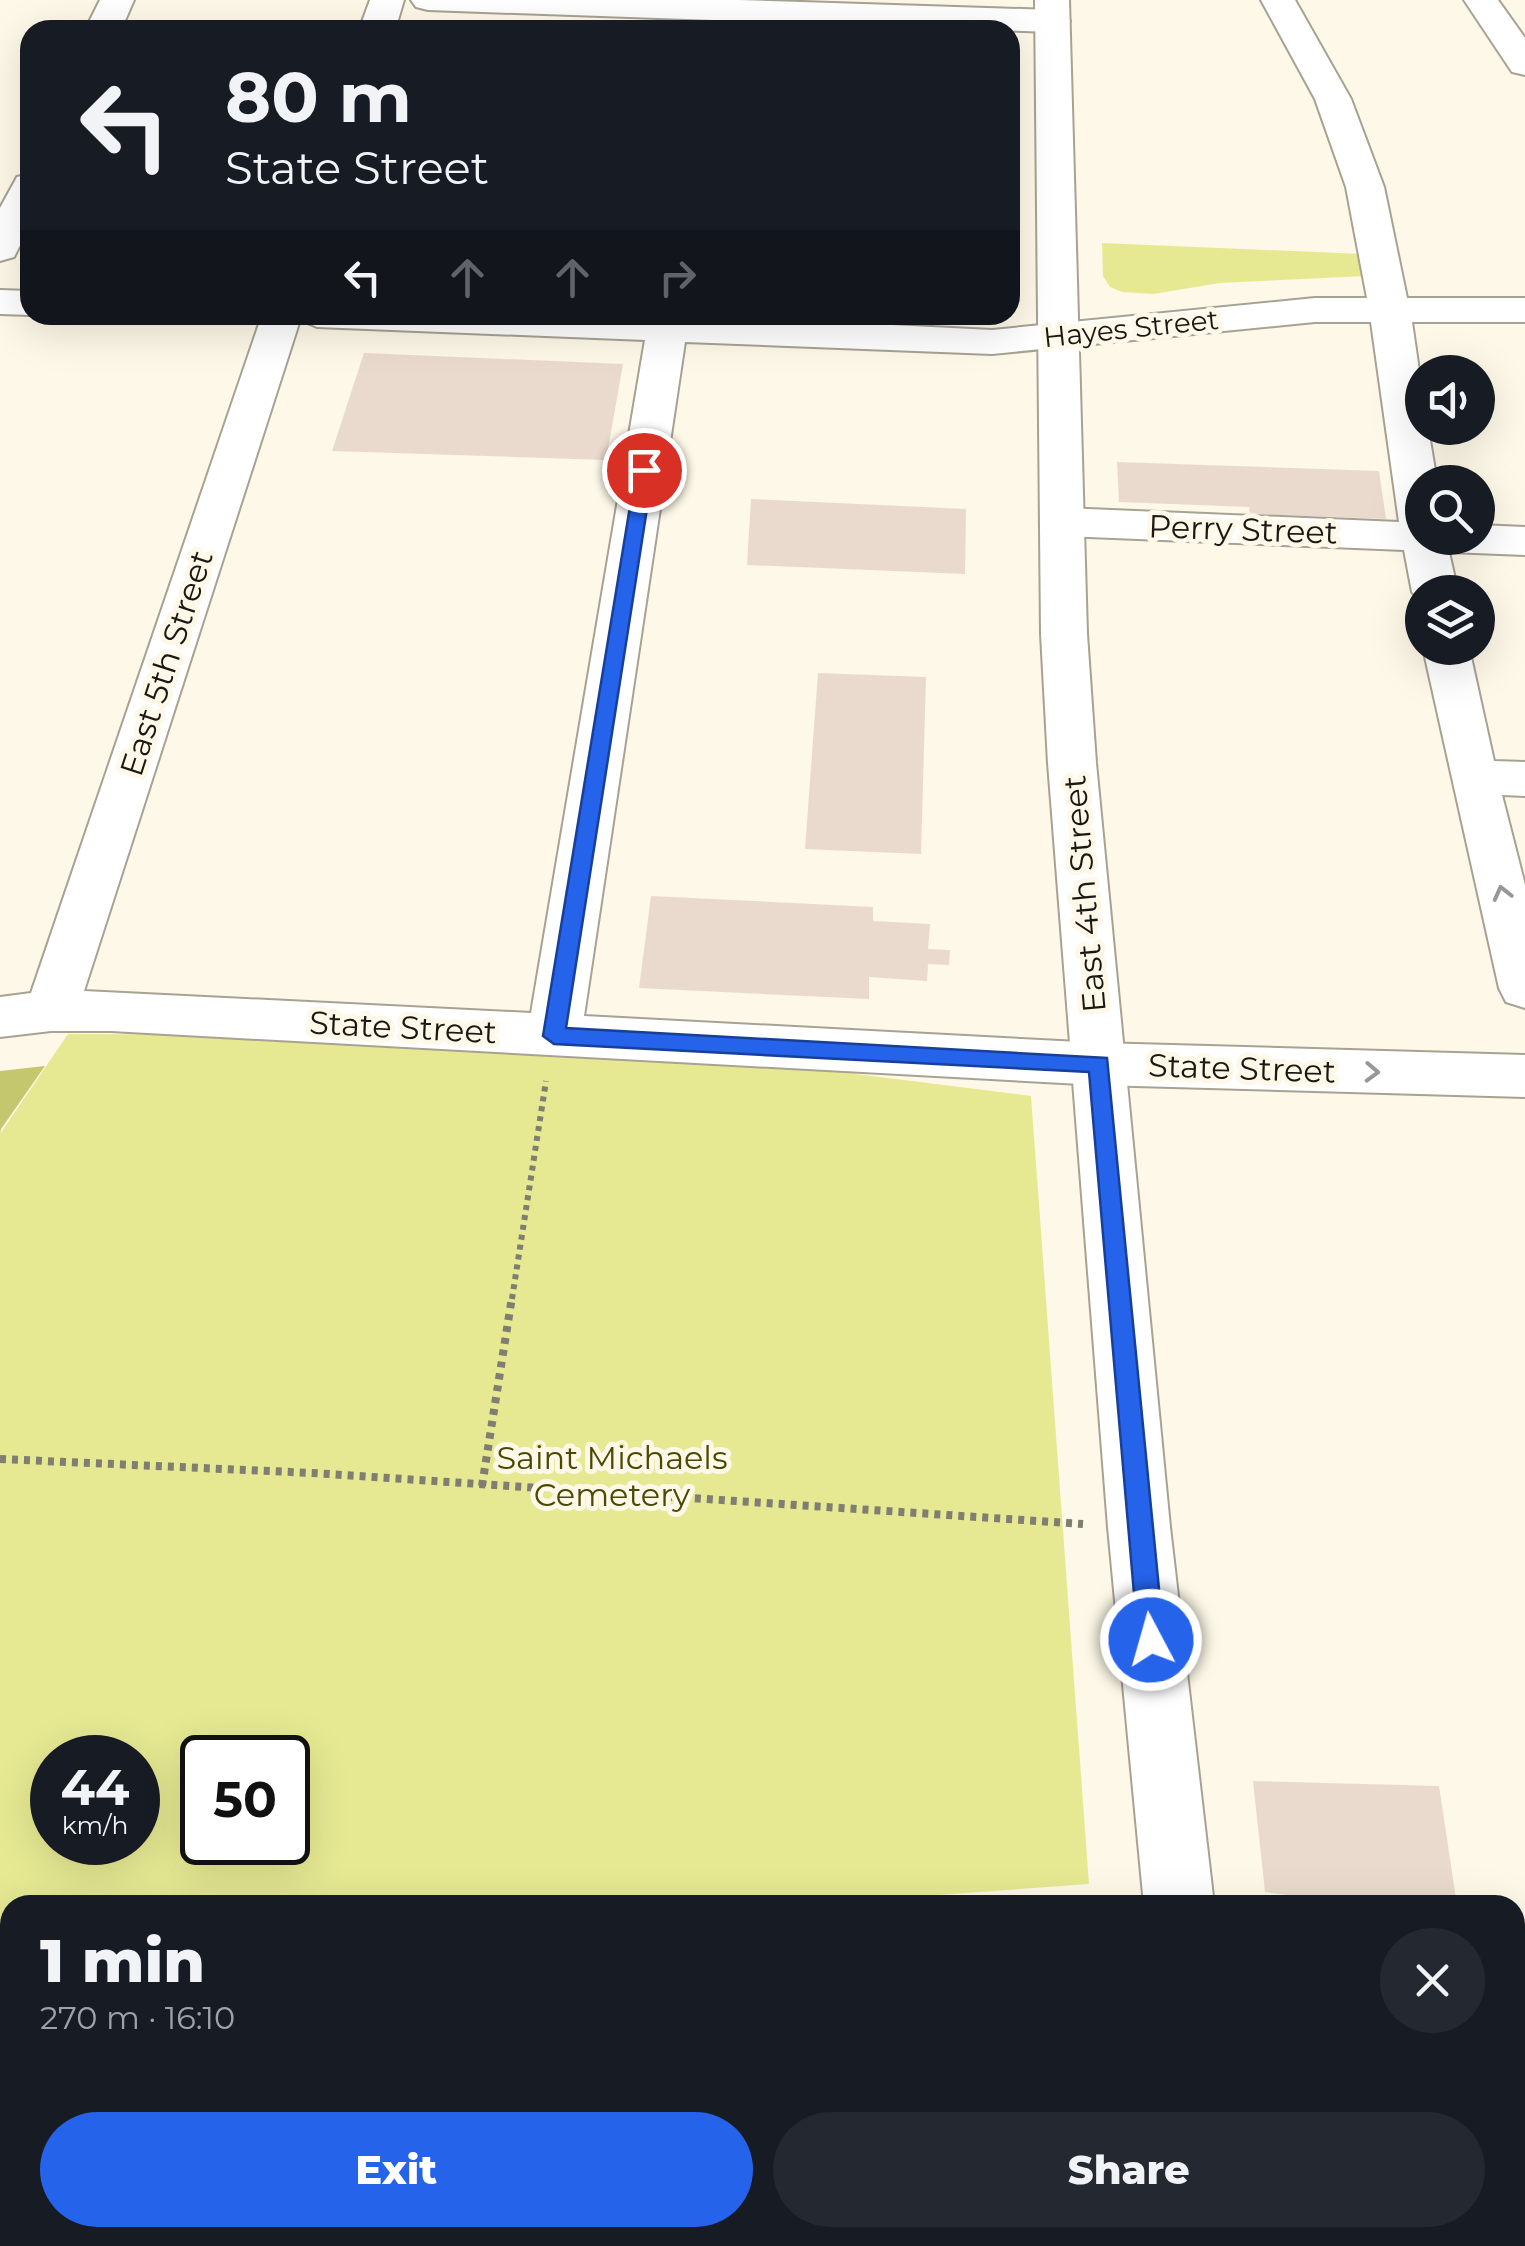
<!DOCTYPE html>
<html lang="en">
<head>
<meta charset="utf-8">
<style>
	:root { --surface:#171b24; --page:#242831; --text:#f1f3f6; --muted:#9ea1a6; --accent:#2563eb }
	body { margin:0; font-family:Montserrat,sans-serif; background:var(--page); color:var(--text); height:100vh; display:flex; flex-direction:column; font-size:38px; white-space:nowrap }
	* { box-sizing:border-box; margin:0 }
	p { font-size:32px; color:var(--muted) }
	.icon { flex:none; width:55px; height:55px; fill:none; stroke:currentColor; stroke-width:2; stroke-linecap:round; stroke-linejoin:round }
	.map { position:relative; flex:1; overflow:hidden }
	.sheet { position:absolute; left:0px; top:1895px; width:1525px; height:352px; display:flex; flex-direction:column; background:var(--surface); border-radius:30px 30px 0 0; box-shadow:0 10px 40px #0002 }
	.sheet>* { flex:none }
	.guide { position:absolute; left:20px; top:20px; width:1000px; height:305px; border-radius:30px; box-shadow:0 10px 40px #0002; background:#171b24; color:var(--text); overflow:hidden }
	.controls { position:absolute; left:1405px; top:355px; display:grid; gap:20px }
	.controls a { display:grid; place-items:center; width:90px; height:90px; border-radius:50%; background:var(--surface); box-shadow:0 10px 40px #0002; font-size:50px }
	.speed { position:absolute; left:30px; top:1735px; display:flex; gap:20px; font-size:50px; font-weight:700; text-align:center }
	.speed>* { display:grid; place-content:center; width:130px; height:130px; border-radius:50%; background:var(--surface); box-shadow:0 10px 40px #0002; line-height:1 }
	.speed small { font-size:25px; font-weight:400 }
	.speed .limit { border:5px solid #111; border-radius:15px; background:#fff; color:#111 }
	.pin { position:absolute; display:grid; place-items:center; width:85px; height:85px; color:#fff; margin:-42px; border:5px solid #fff; border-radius:50%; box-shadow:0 2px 10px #0007 }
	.me { position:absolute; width:110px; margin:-55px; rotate:354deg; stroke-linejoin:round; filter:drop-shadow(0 0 8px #0008) }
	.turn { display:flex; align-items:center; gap:35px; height:210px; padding:0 40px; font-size:45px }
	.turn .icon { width:130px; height:130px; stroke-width:2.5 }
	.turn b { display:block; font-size:70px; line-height:85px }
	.lanes { display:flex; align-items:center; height:95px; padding:0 40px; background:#0003; justify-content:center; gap:50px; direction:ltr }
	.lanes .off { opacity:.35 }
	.round { display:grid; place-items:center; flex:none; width:105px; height:105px; border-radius:52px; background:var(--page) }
	.headline { display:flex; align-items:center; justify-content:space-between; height:170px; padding:0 40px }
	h1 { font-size:60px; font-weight:800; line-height:75px }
	.primary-button { display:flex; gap:20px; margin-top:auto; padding:20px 40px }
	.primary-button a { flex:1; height:115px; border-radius:60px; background:var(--accent); color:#fff; font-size:40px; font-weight:800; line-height:115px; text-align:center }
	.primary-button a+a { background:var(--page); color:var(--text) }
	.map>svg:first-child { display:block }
	.green { fill:#e6e992; fill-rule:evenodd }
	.forest { fill:#c4c76e }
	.building { fill:#eadace }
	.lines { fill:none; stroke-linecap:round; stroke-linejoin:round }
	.minor-casing { stroke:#a7a292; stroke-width:4 }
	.major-casing { stroke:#a7a292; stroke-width:4 }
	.path-far1 { stroke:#807d72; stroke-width:6; stroke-dasharray:5 5; stroke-linecap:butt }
	.path { stroke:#807d72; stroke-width:8; stroke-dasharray:6 6; stroke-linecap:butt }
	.minor { fill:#fff; fill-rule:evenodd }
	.major { fill:#fff; fill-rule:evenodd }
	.oneway { stroke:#989794 }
	.route { fill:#2563eb; stroke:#184099; stroke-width:2.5 }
	.labels { text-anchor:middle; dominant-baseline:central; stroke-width:10; stroke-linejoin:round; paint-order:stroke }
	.far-street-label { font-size:28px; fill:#1a1812; stroke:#fdf8e7 }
	.street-label { font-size:32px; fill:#1a1812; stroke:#fdf8e7 }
	.park-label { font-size:32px; fill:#494a02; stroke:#fdf8e7 }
</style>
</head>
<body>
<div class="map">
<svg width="1525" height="2246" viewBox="0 0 1525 2246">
	<rect width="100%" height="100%" fill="#fdf8e7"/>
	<g class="green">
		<polygon points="1102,243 1363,254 1366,276 1220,283 1153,294 1122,292 1110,287 1103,276"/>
		<path d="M68 1034 554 1036 1031 1096 1089 1884 799 1905H10V2238H667L666 2246H0V1134ZM52 1758H138V1842H52ZM202 1758H288V1842H202Z"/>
	</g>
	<polygon class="forest" points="45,1066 1,1129 0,1134 0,1071"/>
	<g class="building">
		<polygon points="364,353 623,364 606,460 332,451"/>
		<polygon points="1117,462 1379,471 1386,519 1250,514 1249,507 1119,502"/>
		<polygon points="751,499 966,509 965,574 747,565"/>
		<polygon points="818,673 926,677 921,854 805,849"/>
		<polygon points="651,896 873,907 873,921 930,924 928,949 950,950 949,965 928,964 927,981 869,977 869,999 639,988"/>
		<polygon points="1253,1781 1439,1786 1457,1905 1364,1905 1265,1892"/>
	</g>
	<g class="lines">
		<g class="minor-casing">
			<g id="minor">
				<polygon points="100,0 134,0 121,30 85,30"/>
				<polygon points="370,0 404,0 395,30 359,30"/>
				<polygon points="411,0 739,0 1052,10 1064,14 1070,21 1064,28 1052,32 428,10 416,7"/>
				<path d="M1261 0H1295L1351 99 1384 187 1407 298H1525V322H1412L1422 391V428H1428L1437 482H1422V538H1478V525L1525 527V555L1449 552 1458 592H1422V603L1412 592 1404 550 1064 536 1048 532 1042 522 1048 512 1064 508 1399 522 1371 322H1315L992 354 685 342 584 1016 1099 1043 1525 1055V1097L1099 1085 111 1031H51L0 1037V997L31 993 262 315H689L992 330 1315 298H1367L1346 187 1315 99ZM300 320 317 327 645 340 531 1013 84 991Z"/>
				<polygon points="1464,0 1498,0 1525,38 1525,75 1512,72"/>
				<polygon points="30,174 30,226 14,257 0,261 0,208 17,177"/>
				<polygon points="0,290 30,291 30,315 0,314"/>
				<polygon points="1423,648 1469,648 1494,761 1525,762 1525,796 1502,795 1525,885 1525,1008 1506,1002 1499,988"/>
				<polygon points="1515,1923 1525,1925 1525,1995 1515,1993"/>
				<polygon points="662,2238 737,2238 738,2246 662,2246"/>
			</g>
		</g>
		<g class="major-casing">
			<g id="major">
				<polygon points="1035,0 1069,0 1087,634 1096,763 1170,1527 1214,1905 1144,1905 1108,1527 1048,763 1041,634"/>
				<polygon points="1183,2238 1258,2238 1260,2246 1184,2246"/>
			</g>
		</g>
		<polyline class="path-far1" points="512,1299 546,1081"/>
		<g class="path">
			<polyline points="0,1459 313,1473 1083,1524"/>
			<polyline points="482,1486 512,1297"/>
		</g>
		<use href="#minor" class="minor"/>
		<use href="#major" class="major"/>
	</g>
	<defs><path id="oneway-chevron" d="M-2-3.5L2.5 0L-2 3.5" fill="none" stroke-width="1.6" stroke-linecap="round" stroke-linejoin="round" transform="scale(2.5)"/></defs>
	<g class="oneway">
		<use href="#oneway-chevron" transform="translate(1502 893) rotate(-104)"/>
		<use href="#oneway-chevron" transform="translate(1372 1072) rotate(2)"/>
	</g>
	<polygon class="route" points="644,465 653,470 566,1028 1107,1058 1164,1640 1160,1649 1151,1653 1142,1649 1138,1640 1089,1072 554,1044 543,1036 636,470"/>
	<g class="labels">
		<g class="far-street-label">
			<text transform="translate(1131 328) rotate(-6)">Hayes Street</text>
		</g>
		<g class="street-label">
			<text transform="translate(1243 529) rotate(2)">Perry Street</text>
			<text transform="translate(166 663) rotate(-72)">East 5th Street</text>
			<text transform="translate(1084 894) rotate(-95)">East 4th Street</text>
			<text transform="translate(403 1027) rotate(3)">State Street</text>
			<text transform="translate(1242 1068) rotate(2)">State Street</text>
		</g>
		<g class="park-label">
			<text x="612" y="1457">Saint Michaels<tspan x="612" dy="37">Cemetery</tspan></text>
		</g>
	</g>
</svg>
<div class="controls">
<a><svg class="icon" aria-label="sound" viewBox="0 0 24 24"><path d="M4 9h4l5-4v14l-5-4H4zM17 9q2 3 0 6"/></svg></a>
<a><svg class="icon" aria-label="search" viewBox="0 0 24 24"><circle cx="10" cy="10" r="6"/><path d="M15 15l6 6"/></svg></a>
<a><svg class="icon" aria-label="layers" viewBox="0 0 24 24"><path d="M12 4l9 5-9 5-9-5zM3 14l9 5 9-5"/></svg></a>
</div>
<div class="speed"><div>44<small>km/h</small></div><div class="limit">50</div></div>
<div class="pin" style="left:644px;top:470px;background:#d93025"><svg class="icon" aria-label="arrive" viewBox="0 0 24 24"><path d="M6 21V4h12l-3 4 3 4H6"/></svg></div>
<svg class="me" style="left:1151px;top:1640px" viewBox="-20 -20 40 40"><circle r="17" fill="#2563eb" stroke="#fff" stroke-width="3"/><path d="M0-11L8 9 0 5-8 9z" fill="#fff"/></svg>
<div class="guide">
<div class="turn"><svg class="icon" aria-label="left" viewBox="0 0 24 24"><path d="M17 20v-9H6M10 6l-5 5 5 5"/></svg><div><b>80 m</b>State Street</div></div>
<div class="lanes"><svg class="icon" aria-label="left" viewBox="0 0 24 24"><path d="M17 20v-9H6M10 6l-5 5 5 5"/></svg><svg class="icon off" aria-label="ahead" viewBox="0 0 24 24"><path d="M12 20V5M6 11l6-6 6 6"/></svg><svg class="icon off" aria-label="ahead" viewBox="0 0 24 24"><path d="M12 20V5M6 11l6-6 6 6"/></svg><svg class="icon off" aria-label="right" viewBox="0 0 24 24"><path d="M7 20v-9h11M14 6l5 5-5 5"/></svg></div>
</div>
<section class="sheet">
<div class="headline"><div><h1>1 min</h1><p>270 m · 16:10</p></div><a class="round"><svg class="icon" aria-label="close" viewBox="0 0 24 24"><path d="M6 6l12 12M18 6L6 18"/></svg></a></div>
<div class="primary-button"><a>Exit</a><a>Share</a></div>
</section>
</div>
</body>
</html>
